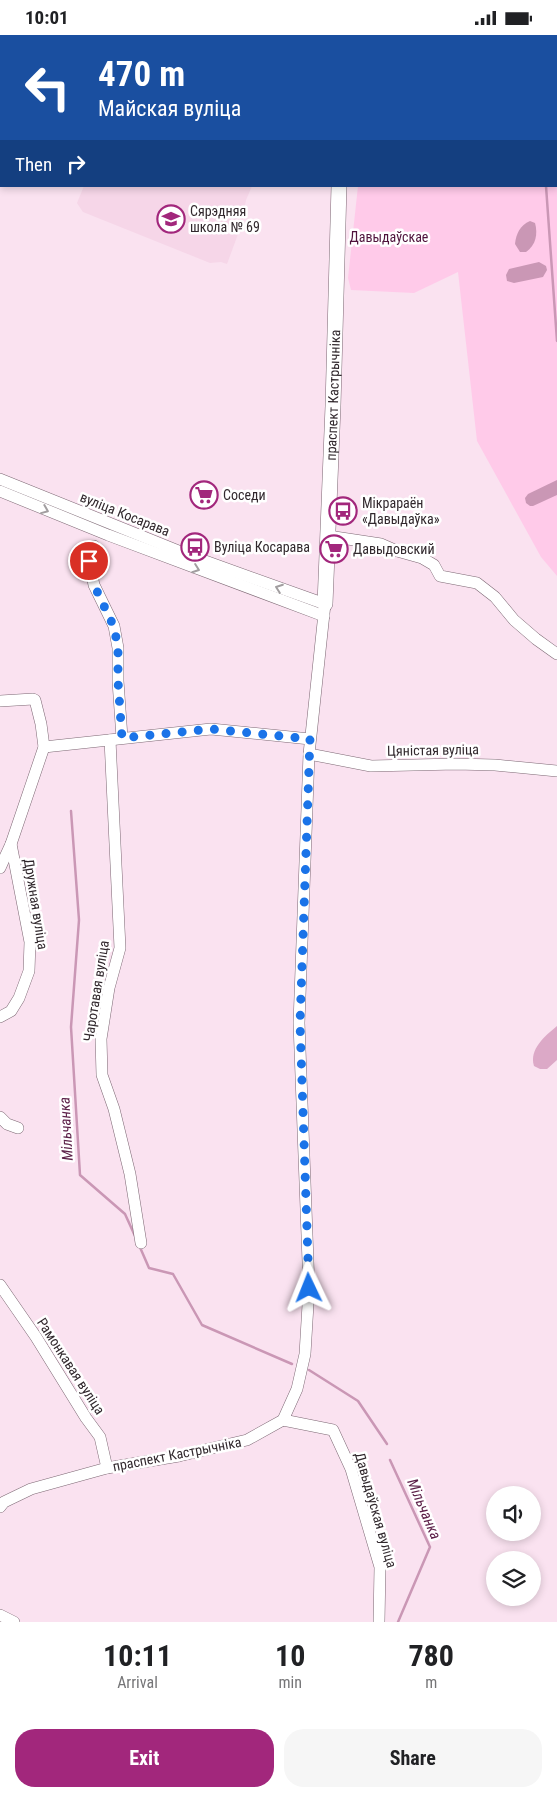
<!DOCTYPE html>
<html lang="en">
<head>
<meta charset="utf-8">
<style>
	:root { --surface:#fff; --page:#f6f6f6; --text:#202124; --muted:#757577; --accent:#a2277c }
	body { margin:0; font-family:"Roboto Condensed",sans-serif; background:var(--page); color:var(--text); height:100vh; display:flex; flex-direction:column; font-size:19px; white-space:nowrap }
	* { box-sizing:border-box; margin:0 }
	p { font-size:16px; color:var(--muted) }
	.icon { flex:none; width:28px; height:28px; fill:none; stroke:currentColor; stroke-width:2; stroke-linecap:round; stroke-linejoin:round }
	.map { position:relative; height:1587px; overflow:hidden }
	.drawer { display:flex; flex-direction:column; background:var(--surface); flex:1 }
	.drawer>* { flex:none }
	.guide { position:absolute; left:0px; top:0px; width:558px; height:152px; box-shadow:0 2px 8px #0003; background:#1a4fa0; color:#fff; overflow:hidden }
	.controls { position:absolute; left:486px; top:1451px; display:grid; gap:10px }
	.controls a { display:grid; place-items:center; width:55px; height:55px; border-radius:50%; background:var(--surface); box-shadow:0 2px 8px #0003; font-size:25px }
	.pin { position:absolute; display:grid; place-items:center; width:42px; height:42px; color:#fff; margin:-21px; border:2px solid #fff; border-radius:50%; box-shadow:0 1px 5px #0007 }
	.me { position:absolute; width:55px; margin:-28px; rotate:358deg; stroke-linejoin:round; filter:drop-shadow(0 0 4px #0008) }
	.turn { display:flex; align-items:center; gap:18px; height:105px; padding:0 15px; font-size:22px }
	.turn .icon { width:65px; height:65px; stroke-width:2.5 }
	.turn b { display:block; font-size:35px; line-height:42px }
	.then { display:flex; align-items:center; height:48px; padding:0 15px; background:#0003; gap:10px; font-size:19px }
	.eta { display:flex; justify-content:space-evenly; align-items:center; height:85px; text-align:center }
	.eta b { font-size:30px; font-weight:700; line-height:35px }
	.cta { display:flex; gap:10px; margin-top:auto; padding:10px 15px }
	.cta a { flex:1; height:58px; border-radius:20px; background:var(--accent); color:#fff; font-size:20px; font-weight:700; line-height:58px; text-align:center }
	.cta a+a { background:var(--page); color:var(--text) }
	.status { display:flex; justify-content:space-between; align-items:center; height:35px; padding:0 25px; background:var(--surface); direction:ltr }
	.status svg { height:14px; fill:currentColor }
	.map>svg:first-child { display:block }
	.built { fill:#f6d6e8 }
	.green { fill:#ffcae9 }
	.forest { fill:#dca9c7 }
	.water { fill:#ca97b5 }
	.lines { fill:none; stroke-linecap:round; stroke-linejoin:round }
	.stream { stroke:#ca97b5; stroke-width:2.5 }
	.minor-casing { stroke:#7d6874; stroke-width:12 }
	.major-casing { stroke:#7d6874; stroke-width:16 }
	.minor { stroke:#fff; stroke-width:11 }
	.major { stroke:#fff; stroke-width:15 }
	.oneway { stroke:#a29ea0 }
	.route { stroke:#1a73e8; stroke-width:9; stroke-dasharray:0 16.2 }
	.labels { text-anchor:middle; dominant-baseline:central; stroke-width:5; stroke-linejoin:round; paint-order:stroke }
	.poi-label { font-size:14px; fill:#31282d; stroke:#fff; text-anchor:start }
	.park-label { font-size:14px; fill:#50143d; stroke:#fff }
	.street-label { font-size:14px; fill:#31282d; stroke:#fff }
	.water-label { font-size:15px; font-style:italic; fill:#5c2048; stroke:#fff }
</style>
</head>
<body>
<div class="status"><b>10:01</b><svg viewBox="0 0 49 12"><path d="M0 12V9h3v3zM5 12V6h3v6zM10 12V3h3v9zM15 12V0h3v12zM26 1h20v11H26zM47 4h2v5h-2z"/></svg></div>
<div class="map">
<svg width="557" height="1587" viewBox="0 0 557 1587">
	<rect width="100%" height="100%" fill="#fae2f0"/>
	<polygon class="built" points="84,151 252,151 246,165 241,191 227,229 221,227 210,228 83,177 77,168"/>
	<polygon class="green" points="420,0 557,0 557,541 541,522 477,406 458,237 414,258 351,255 348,243 358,151 556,151 556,1"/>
	<path class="forest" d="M557 991V1025L547 1034H540L534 1031C529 1014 545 1001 557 991Z"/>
	<g class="water">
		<path d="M530 186 535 188C538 199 536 210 526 217H520L515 209C516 199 520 190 530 186Z"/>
		<polygon points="539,227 546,231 547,235 543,242 514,248 507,246 506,240 509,234"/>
		<polygon points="557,445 557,460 533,471 530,471 526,468 525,463 528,459"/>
	</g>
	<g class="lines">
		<g class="stream">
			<polyline points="541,0 541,1"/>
			<polyline points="546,151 557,306"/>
			<polyline points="71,776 79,885 71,992 80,1140 125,1179 135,1201"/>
			<polyline points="139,1210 149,1233 173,1239 202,1290 292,1329"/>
			<polyline points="309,1335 358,1366 387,1409"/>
			<polyline points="390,1425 430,1512 398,1587"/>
		</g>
		<g class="minor-casing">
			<g id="minor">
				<polyline points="0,444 191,521 325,569 309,719 299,988 309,1253 305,1319 297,1354 283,1385 247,1405 179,1421 107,1433 31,1454 4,1467 0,1472"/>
				<polyline points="0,456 108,500 324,581"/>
				<polyline points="328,501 381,509 397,516 422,523 434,530 440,541 477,548 495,562 514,585 536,604 557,619"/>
				<polyline points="94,511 89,526 94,550 114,591 118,613 118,646 122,703"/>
				<polyline points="0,666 33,664 35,665 41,689 44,712 11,809 0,833"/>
				<polyline points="110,705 120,913 109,953 101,1004 102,1040 114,1074 130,1139 141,1208"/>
				<polyline points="44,712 211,694 310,704"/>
				<polyline points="309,719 371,731 456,729 495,730 557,736"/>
				<polyline points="0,982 11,976 19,963 29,936 30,907 11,809"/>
				<polyline points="0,1082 7,1089 18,1093"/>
				<polyline points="0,1250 36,1302 86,1383 100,1402 107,1433"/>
				<polyline points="283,1385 333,1395 351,1434 380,1532 379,1587"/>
				<polyline points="0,1580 14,1587"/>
			</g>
		</g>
		<g class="major-casing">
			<g id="major">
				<polyline points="344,1 344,0"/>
				<path id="s1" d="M325 569 333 371 339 151"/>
			</g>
		</g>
		<use href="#minor" class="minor"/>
		<use href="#major" class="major"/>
	</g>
	<defs><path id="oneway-chevron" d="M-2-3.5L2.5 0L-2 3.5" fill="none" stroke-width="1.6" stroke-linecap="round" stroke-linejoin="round" transform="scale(1.25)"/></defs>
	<g class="oneway">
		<use href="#oneway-chevron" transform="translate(45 475) rotate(22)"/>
		<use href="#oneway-chevron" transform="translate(196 534) rotate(20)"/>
		<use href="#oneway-chevron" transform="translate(279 553) rotate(-160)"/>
	</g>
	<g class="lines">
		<polyline class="route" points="89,526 94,550 114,592 118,613 118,646 122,703 211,694 310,704 300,988 309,1253"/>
	</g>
	<defs>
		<g id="school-ring" transform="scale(1.4375)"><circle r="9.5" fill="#fff" stroke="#a2277c" stroke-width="1.5"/><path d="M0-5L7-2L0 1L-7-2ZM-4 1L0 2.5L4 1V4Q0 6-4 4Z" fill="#a2277c"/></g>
		<g id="supermarket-ring" transform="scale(1.4375)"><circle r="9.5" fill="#fff" stroke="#a2277c" stroke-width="1.5"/><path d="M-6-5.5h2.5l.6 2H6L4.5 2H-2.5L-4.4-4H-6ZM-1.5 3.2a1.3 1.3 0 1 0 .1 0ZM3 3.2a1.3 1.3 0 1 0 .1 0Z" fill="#a2277c"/></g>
		<g id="bus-ring" transform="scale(1.4375)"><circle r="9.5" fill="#fff" stroke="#a2277c" stroke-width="1.5"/><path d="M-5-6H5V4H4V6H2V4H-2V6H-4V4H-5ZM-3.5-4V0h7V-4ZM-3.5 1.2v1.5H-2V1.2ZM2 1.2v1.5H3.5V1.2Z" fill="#a2277c"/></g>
	</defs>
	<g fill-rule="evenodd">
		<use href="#school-ring" x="171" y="184"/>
		<use href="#supermarket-ring" x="204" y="460"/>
		<use href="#bus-ring" x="343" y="476"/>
		<use href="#bus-ring" x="195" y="512"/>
		<use href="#supermarket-ring" x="334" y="514"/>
	</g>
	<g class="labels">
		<g class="poi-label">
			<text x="190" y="176">Сярэдняя<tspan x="190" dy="16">школа № 69</tspan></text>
			<text x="223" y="460">Соседи</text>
			<text x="362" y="468">Мікрараён<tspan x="362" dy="16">«Давыдаўка»</tspan></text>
			<text x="214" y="512">Вуліца Косарава</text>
			<text x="353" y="514">Давыдовский</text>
		</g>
		<g class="park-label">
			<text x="389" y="202">Давыдаўскае</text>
		</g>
		<g class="street-label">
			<text stroke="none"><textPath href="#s1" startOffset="209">праспект Кастрычніка</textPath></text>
			<text transform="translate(125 479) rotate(22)">вуліца Косарава</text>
			<text transform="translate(433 715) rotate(-1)">Цяністая вуліца</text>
			<text transform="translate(36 869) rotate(81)">Дружная вуліца</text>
			<text transform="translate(96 956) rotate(-81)">Чаротавая вуліца</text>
			<text transform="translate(71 1331) rotate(57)">Рамонкавая вуліца</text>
			<text transform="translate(177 1419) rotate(-11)">праспект Кастрычніка</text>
			<text transform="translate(376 1475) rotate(74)">Давыдаўская вуліца</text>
		</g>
		<g class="water-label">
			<text transform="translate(66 1094) rotate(-93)">Мільчанка</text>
			<text transform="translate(424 1474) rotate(67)">Мільчанка</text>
		</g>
	</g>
</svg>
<div class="controls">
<a><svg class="icon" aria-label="sound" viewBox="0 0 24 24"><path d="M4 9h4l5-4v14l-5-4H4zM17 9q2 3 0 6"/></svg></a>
<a><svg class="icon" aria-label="layers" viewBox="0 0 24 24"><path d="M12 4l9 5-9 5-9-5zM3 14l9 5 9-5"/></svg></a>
</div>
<div class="pin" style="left:89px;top:526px;background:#d93025"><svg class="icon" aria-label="arrive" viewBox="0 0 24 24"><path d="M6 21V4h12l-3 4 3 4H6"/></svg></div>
<svg class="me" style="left:309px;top:1253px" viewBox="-20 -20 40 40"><path d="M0-17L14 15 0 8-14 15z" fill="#1a73e8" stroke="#fff" stroke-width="4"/></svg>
<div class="guide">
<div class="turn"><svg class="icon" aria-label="left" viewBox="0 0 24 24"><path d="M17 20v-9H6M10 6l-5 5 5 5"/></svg><div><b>470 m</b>Майская вуліца</div></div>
<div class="then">Then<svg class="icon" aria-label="right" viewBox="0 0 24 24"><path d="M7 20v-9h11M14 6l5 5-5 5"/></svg></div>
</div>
</div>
<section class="drawer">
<div class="eta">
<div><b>10:11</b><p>Arrival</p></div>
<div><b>10</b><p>min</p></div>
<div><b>780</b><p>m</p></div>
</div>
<div class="cta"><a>Exit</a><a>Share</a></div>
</section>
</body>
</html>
